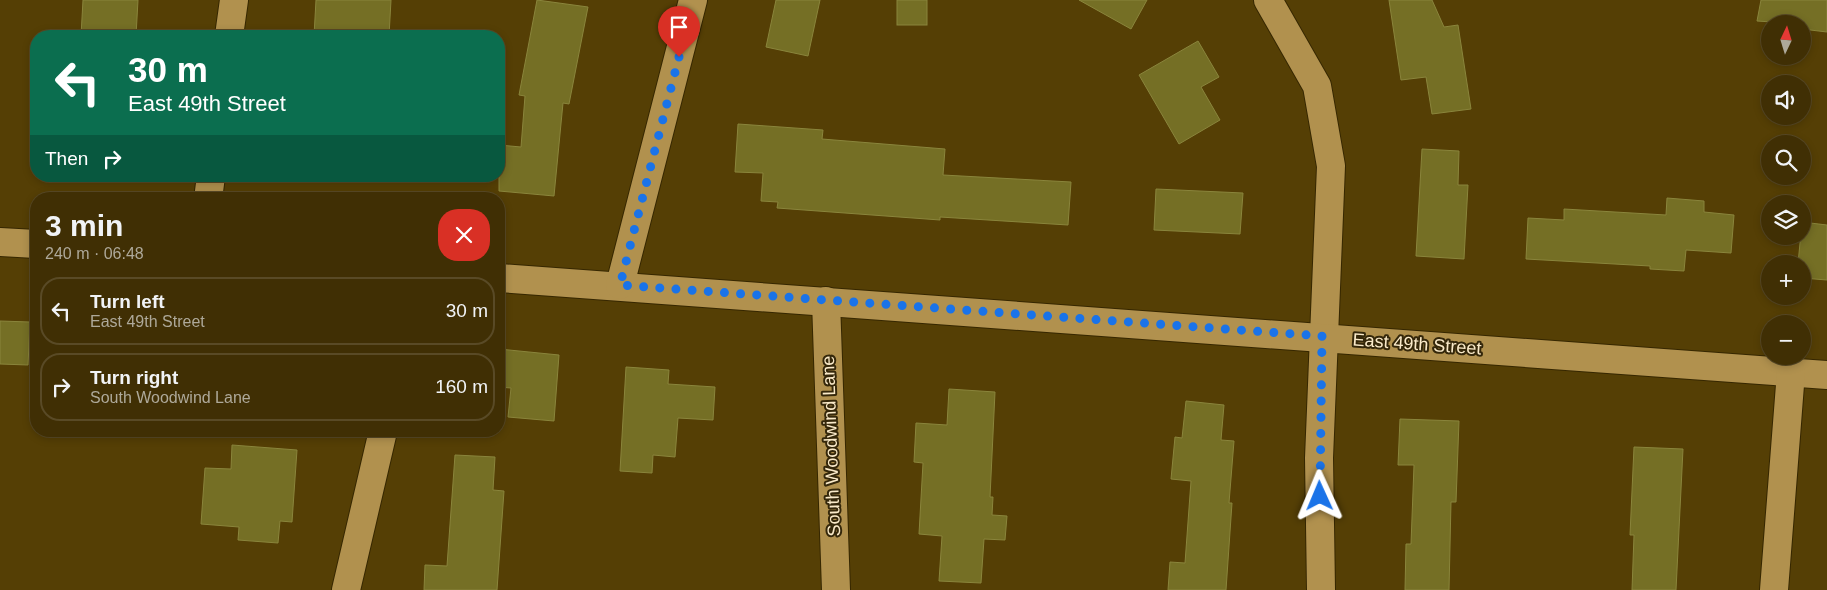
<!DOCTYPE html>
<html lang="en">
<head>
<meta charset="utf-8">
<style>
	:root { --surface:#402f04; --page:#47370e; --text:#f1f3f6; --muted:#aea99a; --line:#594a26 }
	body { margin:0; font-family:Helvetica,sans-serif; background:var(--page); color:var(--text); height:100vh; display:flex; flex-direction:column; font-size:19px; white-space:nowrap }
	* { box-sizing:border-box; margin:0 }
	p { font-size:16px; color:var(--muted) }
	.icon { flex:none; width:28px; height:28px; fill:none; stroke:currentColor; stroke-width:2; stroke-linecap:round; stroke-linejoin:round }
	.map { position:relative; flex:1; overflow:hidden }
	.panel { position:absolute; left:30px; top:192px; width:475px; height:245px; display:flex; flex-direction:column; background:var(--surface); border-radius:20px; box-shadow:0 2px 8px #0003,0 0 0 1px var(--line) }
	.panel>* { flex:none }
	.top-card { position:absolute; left:30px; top:30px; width:475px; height:152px; border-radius:20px; box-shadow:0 2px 8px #0003,0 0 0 1px var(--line); background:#0b6e4f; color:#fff; overflow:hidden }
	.needle { width:32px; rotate:4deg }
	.controls { position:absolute; left:1761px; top:15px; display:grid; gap:10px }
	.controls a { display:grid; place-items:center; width:50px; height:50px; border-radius:50%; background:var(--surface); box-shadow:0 2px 8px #0003,0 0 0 1px var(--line); font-size:25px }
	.pin { position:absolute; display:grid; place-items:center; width:42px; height:42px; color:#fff; margin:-51px -21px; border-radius:50% 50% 50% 0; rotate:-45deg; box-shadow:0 0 5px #0007 }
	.pin .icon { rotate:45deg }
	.me { position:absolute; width:55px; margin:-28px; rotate:359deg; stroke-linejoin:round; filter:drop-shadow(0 0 4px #0008) }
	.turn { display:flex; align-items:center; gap:18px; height:105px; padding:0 15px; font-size:22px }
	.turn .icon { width:65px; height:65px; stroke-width:2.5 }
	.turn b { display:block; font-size:35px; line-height:42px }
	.then { display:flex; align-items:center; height:48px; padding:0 15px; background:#0003; gap:10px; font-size:19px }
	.round { display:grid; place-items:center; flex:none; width:52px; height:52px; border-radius:20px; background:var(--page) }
	.overview { display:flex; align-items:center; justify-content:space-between; height:85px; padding:0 15px }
	h1 { font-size:30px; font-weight:600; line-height:38px }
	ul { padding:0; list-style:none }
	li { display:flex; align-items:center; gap:15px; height:68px; margin:0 10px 8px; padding:0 5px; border:2px solid var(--line); border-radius:20px }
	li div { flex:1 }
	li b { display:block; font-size:19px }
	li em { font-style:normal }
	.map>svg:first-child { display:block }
	.building { fill:#756f25; stroke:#8a853c }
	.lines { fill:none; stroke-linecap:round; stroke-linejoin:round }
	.minor-casing { stroke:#362701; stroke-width:30 }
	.minor { stroke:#b1914e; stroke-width:28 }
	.route { stroke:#1a73e8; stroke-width:9; stroke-dasharray:0 16.2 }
	.labels { text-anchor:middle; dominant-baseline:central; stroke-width:4; stroke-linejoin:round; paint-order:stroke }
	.street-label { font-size:18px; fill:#faeac9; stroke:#34270a }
</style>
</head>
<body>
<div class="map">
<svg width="1827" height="590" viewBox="0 0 1827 590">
	<rect width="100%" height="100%" fill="#553f05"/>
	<g class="building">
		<polygon points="83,0 138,0 136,36 81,36"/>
		<polygon points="316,0 391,0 389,36 314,36"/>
		<polygon points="537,0 588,7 569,104 563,103 554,196 499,191 499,145 521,147 525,96 519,95"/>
		<polygon points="776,0 820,0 808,56 766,47"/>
		<rect x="897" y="0" width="30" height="25"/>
		<polygon points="1079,0 1147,0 1131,29"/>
		<polygon points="1389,0 1432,0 1444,27 1458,25 1471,109 1432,114 1426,77 1401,80"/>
		<polygon points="1761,0 1827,0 1827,32 1802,29 1802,24 1757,21"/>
		<polygon points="1198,41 1219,77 1201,87 1220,120 1179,144 1139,75"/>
		<polygon points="738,124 823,130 822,139 945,149 943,175 1071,182 1068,225 940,217 940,220 777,208 778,202 761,201 763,173 735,172"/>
		<polygon points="1422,149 1459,151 1458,185 1468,185 1464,259 1416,256"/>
		<polygon points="1156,189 1243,193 1240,234 1154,230"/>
		<polygon points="1667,198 1704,201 1704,212 1734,215 1731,253 1686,250 1684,271 1650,269 1650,266 1526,259 1528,218 1564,220 1564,209 1666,215"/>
		<polygon points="1802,222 1827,225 1827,280 1802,278 1802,264 1798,264"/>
		<polygon points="0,321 30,322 28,365 0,364"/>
		<polygon points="499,349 559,355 554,421 508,417 511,388 499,387"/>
		<polygon points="626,367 669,370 668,384 715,387 713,420 678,418 675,457 653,455 652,473 620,471"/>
		<polygon points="949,389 995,392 990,497 993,497 992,515 1007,516 1005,540 984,539 981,583 939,581 942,536 919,534 923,463 914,462 916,423 947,425"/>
		<polygon points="1186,401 1224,405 1221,440 1234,441 1229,503 1232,503 1226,590 1168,590 1170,562 1185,563 1191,481 1171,479 1175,437 1182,438"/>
		<polygon points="1400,419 1459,421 1456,502 1451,502 1449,590 1405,590 1406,544 1411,544 1414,465 1398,465"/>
		<polygon points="232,445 297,450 292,522 280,521 278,543 238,540 239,527 201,524 205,468 231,469"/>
		<polygon points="1634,447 1683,449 1676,590 1632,590 1634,535 1630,535"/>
		<polygon points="455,455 495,457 493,490 504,491 497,590 424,590 425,565 447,566"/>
	</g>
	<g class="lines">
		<g class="minor-casing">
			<g id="minor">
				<polyline points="1268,0 1317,86 1331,166 1319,458 1321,590"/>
				<polyline points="229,36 234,0"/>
				<polyline points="208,199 211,176"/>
				<polyline points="0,242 36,244"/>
				<polyline points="499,278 1827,375"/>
				<polyline points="620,285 693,0"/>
				<polyline points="826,301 836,590"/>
				<polyline points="346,590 383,431"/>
				<polyline points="1774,590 1791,372"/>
			</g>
		</g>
		<use href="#minor" class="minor"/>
	</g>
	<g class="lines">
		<polyline class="route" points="679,57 620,285 1322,336 1320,496"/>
	</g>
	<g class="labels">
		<g class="street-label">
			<text transform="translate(1417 344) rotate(4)">East 49th Street</text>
			<text transform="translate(831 446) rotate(-92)">South Woodwind Lane</text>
		</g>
	</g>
</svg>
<div class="controls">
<a><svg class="needle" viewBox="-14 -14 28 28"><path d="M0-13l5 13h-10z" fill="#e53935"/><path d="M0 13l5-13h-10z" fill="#aea99a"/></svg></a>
<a><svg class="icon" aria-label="sound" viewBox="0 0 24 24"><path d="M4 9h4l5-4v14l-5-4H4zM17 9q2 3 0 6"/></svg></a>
<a><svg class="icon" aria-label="search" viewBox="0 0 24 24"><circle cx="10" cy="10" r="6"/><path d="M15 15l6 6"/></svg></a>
<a><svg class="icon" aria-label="layers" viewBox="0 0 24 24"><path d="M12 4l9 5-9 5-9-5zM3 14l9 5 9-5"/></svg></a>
<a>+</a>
<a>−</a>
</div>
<div class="pin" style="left:679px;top:57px;background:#d93025"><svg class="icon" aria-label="arrive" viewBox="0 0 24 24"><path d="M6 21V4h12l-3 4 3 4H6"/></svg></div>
<svg class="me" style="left:1320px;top:496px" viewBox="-20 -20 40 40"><path d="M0-17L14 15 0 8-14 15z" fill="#1a73e8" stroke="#fff" stroke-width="4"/></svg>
<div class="top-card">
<div class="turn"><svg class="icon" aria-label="left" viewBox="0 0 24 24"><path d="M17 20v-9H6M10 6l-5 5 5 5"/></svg><div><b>30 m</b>East 49th Street</div></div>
<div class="then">Then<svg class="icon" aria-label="right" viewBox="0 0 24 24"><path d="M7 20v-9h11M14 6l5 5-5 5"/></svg></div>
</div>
<section class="panel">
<div class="overview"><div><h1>3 min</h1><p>240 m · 06:48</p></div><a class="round" style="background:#d93025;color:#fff"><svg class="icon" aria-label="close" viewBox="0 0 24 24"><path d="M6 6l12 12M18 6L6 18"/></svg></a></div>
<ul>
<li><svg class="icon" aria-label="left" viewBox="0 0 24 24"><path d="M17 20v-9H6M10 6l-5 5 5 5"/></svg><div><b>Turn left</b><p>East 49th Street</p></div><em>30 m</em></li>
<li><svg class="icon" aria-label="right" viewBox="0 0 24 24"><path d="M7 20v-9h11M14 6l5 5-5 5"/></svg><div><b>Turn right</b><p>South Woodwind Lane</p></div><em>160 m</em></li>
</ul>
</section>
</div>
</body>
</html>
